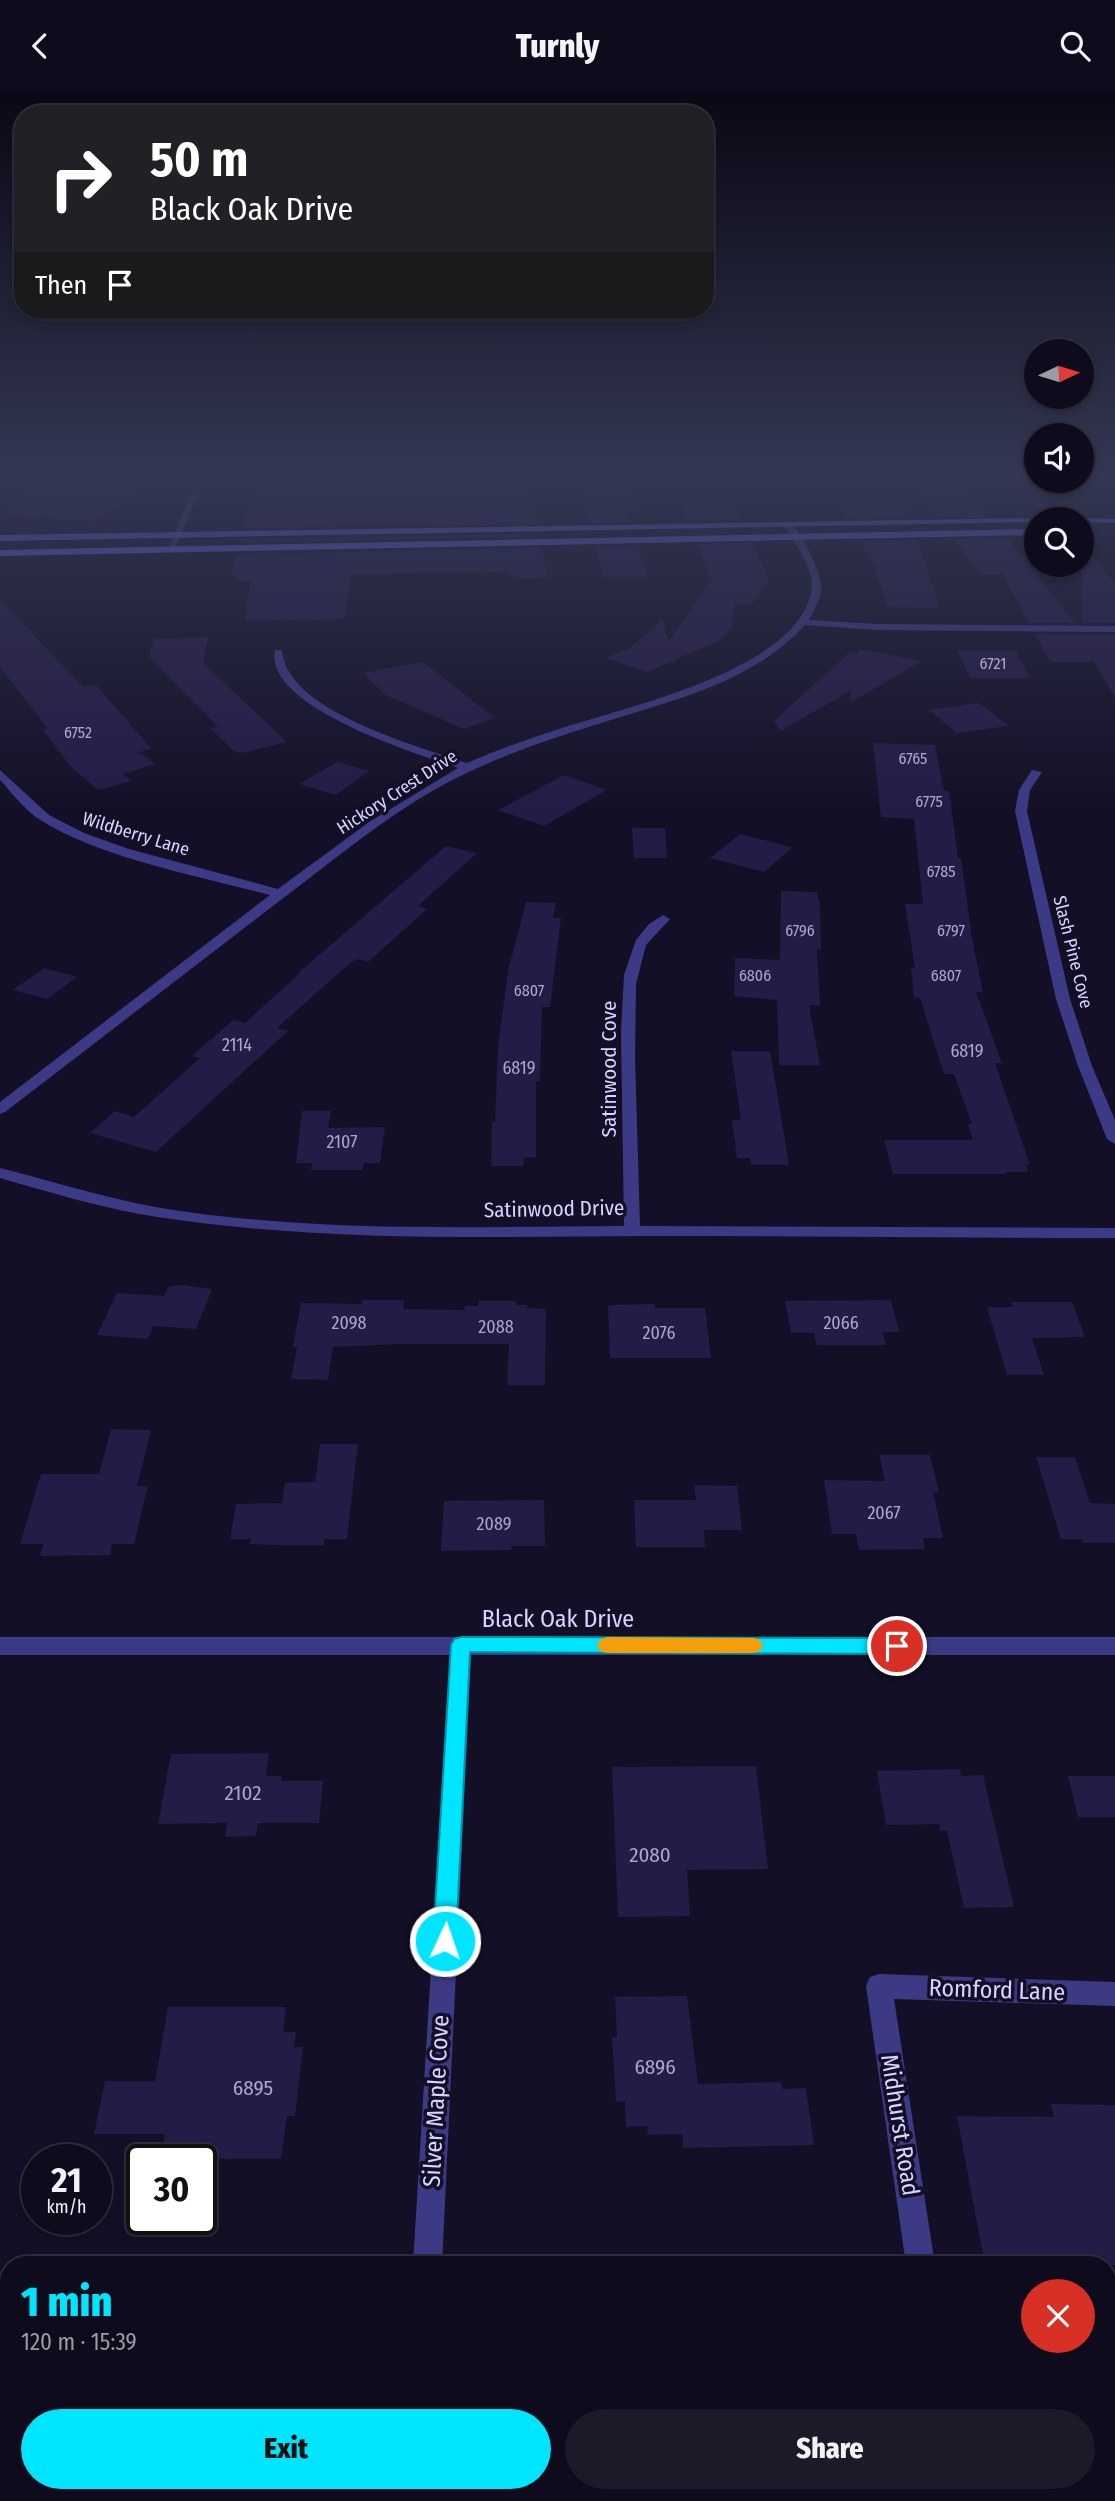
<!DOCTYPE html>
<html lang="en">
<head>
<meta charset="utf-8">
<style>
	:root { --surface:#0e0b1c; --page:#1c1929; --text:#f1f3f6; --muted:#9b9ba3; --line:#2e2b3b; --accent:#00e5ff }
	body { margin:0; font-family:"Fira Sans Condensed",sans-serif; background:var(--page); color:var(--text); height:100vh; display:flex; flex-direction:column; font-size:26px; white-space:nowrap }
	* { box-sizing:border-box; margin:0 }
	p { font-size:23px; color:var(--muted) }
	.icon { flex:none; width:38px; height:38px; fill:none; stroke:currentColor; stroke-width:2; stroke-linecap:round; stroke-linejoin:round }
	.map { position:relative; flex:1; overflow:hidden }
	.side { position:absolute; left:0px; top:2165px; width:1116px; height:247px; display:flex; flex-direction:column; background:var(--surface); border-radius:28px 28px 0 0; box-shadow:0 4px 10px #0003,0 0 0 2px var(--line) }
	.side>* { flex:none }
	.top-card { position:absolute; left:14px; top:14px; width:700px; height:214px; border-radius:28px; box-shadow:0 4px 10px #0003,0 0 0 2px var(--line); background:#202124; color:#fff; overflow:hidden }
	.needle { width:46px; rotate:86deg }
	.buttons { position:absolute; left:1024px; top:248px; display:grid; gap:14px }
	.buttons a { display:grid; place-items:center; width:70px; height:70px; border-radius:50%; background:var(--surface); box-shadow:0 4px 10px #0003,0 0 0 2px var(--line); font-size:35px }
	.speed { position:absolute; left:21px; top:2053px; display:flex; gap:14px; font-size:35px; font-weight:700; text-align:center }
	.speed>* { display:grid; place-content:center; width:91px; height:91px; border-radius:50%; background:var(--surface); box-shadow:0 4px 10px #0003,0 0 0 2px var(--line); line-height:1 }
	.speed small { font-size:18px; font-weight:400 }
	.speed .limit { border:4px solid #111; border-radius:10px; background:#fff; color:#111 }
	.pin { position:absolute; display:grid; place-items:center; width:60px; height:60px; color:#fff; margin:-30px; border:4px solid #fff; border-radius:50%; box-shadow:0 2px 7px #0007 }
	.me { position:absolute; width:77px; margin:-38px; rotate:3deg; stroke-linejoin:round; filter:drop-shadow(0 0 5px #0008) }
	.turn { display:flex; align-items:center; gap:24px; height:147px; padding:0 21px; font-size:32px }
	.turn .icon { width:91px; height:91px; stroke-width:2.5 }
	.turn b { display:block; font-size:49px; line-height:60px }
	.then { display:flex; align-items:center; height:66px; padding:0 21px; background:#0003; gap:14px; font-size:26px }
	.round { display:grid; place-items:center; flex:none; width:74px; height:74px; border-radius:37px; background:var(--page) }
	.headline { display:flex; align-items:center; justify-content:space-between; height:119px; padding:0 21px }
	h1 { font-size:42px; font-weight:800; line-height:52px; color:var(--accent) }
	.primary-button { display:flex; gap:14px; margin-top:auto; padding:14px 21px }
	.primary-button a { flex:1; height:80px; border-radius:42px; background:var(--accent); color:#111; font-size:28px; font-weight:800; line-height:80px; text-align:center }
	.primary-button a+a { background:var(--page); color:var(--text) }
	header { display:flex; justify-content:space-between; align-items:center; height:91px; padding:0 21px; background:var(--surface); font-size:32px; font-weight:800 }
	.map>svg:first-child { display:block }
	.building { fill:#241b47 }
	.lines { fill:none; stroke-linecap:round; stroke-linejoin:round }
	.street { fill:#3d3a85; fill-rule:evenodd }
	.secondary { fill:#6f6bff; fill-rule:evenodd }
	.route { fill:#00e5ff; stroke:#0095a6; stroke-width:2 }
	.slow { fill:#f59e0b }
	.labels { text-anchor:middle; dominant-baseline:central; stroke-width:7; stroke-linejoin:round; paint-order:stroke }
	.far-number-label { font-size:16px; fill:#aca6d1 }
	.far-street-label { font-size:18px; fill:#d9d4ff; stroke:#130f26 }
	.number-label { font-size:18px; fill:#aca6d1 }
	.street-label { font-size:21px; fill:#d9d4ff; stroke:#130f26 }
	.near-number-label { font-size:21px; fill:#aca6d1 }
	.near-street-label { font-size:24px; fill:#d9d4ff; stroke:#130f26 }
</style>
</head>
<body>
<header><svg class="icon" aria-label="back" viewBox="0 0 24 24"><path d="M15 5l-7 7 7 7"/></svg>Turnly<svg class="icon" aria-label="search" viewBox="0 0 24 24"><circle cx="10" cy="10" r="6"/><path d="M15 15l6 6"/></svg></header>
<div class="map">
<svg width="1115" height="2410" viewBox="0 0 1115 2410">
	<rect width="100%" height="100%" fill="#130f26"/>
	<g class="building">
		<polygon points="258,383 530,383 538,433 243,437"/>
		<polygon points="576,383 628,385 639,420 626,421 629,431 589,432"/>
		<polygon points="119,384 118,387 162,386 97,430 7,423 23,394 30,394 34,386"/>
		<polygon points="918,398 968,398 989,425 938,426"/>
		<polygon points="727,400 741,429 688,430 677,401"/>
		<polygon points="901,402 910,426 846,428 832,403"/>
		<polygon points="540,443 540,445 240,452 240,448"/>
		<polygon points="1007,447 1075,532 1029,532 1003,483 980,483 955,448"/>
		<polygon points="917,449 940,517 888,516 873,473 860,450"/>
		<polygon points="752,452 769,489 752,513 734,513 732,536 717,551 675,569 676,573 670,571 647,581 606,567 630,557 662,529 669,550 714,485 709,485 697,453"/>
		<polygon points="1082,452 1115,492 1115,532 1082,532"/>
		<polygon points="637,455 648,486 604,486 596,456"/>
		<polygon points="542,457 547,487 511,488 510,481 351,483 345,528 245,530 250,490 235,491 237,484 231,484 237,463"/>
		<polygon points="0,508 83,596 96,594 152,658 139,661 155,673 123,683 132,690 98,699 72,677 43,639 48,638 0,576"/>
		<polygon points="1035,543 1115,544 1115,606 1094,571 1050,571"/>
		<polygon points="208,546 203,572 287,651 242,662 234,660 210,637 218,636 149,565 154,548"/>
		<polygon points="860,558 922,570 851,611 850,600 781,640 774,630 850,561 856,562"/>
		<polygon points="957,559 1015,559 1030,587 970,587"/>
		<polygon points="423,571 495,627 464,638 386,604 363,582"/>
		<polygon points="979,612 1009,635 957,642 929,619"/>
		<polygon points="873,652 935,654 944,700 949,700 958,767 961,767 972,847 983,901 976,901 1002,972 995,972 1030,1074 1026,1073 1028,1081 1005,1081 1006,1083 893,1083 884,1049 973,1049 968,1033 972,1033 954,983 944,983 920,907 914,906 911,877 915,877 905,813 923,813 914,728 881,726"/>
		<polygon points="337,671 369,680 336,704 299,693"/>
		<polygon points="564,684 607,699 544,735 498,719"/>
		<polygon points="632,737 665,737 667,767 634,767"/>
		<polygon points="740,743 787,755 792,757 764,781 710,767"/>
		<polygon points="446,755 477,762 418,815 427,818 368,871 357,868 349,873 277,937 288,940 156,1061 90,1042 115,1020 134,1026 200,967 192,965 233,929 245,932 300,882 298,882"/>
		<polygon points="781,800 818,801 818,809 820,809 821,859 817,859 820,915 809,914 820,974 779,974 777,909 734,905 735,867 780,869"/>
		<polygon points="526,811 556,812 553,827 561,827 550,916 542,916 540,990 536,990 536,1066 524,1067 523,1075 491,1075 492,1031 495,1031 498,956 508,880"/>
		<polygon points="44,877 77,886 47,908 13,899"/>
		<polygon points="731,960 770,960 789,1074 751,1074 750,1067 737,1067 732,1029 741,1029"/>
		<polygon points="302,1020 331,1020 328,1037 385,1036 380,1072 364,1072 362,1079 311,1079 312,1072 296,1072"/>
		<polygon points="183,1194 212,1198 196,1238 153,1235 148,1248 97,1244 117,1202 164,1205 169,1195"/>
		<polygon points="362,1209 404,1209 403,1218 464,1219 465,1215 478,1215 479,1210 516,1210 515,1214 527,1214 527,1217 546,1218 545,1294 507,1294 509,1253 399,1253 333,1256 328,1289 291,1288 297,1256 293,1256 301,1212 362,1213"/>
		<polygon points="891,1209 899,1241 883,1241 886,1254 817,1254 814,1242 791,1242 785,1210"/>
		<polygon points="1011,1211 1072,1211 1085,1246 1032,1247 1044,1284 1007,1284 987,1216 1013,1216"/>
		<polygon points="654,1213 654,1217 705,1217 711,1267 610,1267 608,1214"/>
		<polygon points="111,1338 151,1339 137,1395 148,1395 134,1453 112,1453 110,1464 40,1465 43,1453 20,1453 41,1383 99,1383"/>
		<polygon points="320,1353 358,1353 347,1448 324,1448 324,1454 277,1454 250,1453 251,1448 230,1448 236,1413 282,1412 285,1392 315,1391"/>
		<polygon points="879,1364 930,1364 939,1402 933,1401 943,1447 923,1447 925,1458 859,1459 856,1443 832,1443 824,1389 885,1390"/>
		<polygon points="1036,1366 1075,1366 1090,1412 1115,1413 1115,1452 1083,1452 1082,1448 1061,1448"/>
		<polygon points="694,1394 737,1395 742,1439 704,1439 705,1456 636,1456 634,1409 696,1409"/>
		<polygon points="544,1409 545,1455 511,1455 512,1459 441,1460 444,1410"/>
		<polygon points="269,1662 266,1685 282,1685 281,1690 323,1690 319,1732 258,1732 256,1745 225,1746 227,1732 158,1733 171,1663"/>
		<polygon points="756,1675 768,1778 687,1779 690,1825 618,1826 612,1676"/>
		<polygon points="960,1678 961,1685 983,1684 1014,1816 964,1817 947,1740 940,1740 939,1733 886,1734 877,1680"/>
		<polygon points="1068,1685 1115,1685 1115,1726 1078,1726"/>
		<polygon points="687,1905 698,1993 781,1991 782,1998 806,1997 814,2054 683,2057 683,2043 648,2044 647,2035 626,2036 625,2010 616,2011 612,1946 617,1946 615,1906"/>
		<polygon points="168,1916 286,1916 283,1941 296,1941 294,1956 303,1956 295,2025 287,2025 281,2068 161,2068 165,2043 94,2043 105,1990 155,1990"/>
		<polygon points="1051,2013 1115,2014 1115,2174 985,2174 957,2025 1054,2026"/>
	</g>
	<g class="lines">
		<g class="street">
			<polygon points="199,383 207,383 174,459 167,461"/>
			<path d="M788 430C801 439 824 485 821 502 819 511 813 521 809 529L877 533 1115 535V541L877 539 805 534C752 592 670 610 598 633 543 650 491 668 441 695 385 726 336 767 286 805 192 877 99 949 5 1021L0 1023V1011L270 804C202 786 101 767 42 730 25 720 13 703 0 689V679L49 724 84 742 129 758 278 798 369 731 458 677C418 663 263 616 275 559H281C284 565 284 573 288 579 313 626 419 656 467 672 500 658 533 646 568 635 631 615 798 577 811 501 816 478 794 452 784 433Z"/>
			<polygon points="1032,679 1042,681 1030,699 1027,720 1070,908 1092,975 1115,1029 1115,1053 1107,1048 1078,975 1056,908 1015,720 1019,699"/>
			<path d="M663 824 670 828 646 854 636 893 635 966 640 1135 1115 1137V1147C959 1147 803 1145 647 1145 484 1146 321 1151 158 1126 105 1118 52 1102 0 1087V1077C52 1090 102 1106 155 1116 309 1142 468 1136 624 1135L621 941 624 884 636 849 649 833Z"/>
			<polygon points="0,1546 1115,1546 1115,1564 471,1564 442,2174 413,2174 450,1564 0,1564"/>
			<polygon points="879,1883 1115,1891 1115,1915 894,1908 935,2174 906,2174 866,1895 870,1886"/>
			<rect x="399" y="2403" width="32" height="7"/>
			<polygon points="940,2403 972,2403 973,2410 941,2410"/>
		</g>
		<g class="secondary">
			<polygon points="1039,427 1036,431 0,450 0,444"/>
			<polygon points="1082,427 1115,428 1115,432 1082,431 1078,429"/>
			<polygon points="1036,438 1036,444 0,465 0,459"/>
		</g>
	</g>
	<linearGradient id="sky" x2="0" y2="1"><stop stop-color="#0a0815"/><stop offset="0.53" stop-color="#333752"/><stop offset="1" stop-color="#333752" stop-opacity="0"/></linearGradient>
	<rect width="1115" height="721" fill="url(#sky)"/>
	<polygon class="route" points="461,1546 897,1547 904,1549 907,1555 904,1560 897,1563 470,1561 456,1850 453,1858 445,1861 437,1858 433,1850 451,1554 454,1548"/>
	<polygon class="slow" points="607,1546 753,1547 760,1549 763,1554 760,1560 753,1562 607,1562 600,1560 597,1554 600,1549"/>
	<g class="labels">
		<g class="far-number-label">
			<text x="993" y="572">6721</text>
			<text x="78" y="641">6752</text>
			<text x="913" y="667">6765</text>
			<text x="929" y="710">6775</text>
			<text x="941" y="780">6785</text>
			<text x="800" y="839">6796</text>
			<text x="951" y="839">6797</text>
			<text x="755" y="884">6806</text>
			<text x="946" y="884">6807</text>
			<text x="529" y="899">6807</text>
		</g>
		<g class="far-street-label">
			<text transform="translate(397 701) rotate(-33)">Hickory Crest Drive</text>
			<text transform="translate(136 743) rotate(17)">Wildberry Lane</text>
			<text transform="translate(1073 861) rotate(76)">Slash Pine Cove</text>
		</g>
		<g class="number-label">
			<text x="237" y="954">2114</text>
			<text x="967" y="960">6819</text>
			<text x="519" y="977">6819</text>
			<text x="342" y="1051">2107</text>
			<text x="349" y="1232">2098</text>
			<text x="841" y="1232">2066</text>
			<text x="496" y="1236">2088</text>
			<text x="659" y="1242">2076</text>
			<text x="884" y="1422">2067</text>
			<text x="494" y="1433">2089</text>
		</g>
		<g class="street-label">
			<text transform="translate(609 978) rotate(-90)">Satinwood Cove</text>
			<text transform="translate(554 1118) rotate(-1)">Satinwood Drive</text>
		</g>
		<g class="near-number-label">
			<text x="243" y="1702">2102</text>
			<text x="650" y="1764">2080</text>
			<text x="655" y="1976">6896</text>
			<text x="253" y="1997">6895</text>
		</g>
		<g class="near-street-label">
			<text x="558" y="1528">Black Oak Drive</text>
			<text transform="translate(997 1899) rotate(2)">Romford Lane</text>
			<text transform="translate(436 2010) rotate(-87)">Silver Maple Cove</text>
			<text transform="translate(900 2034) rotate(81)">Midhurst Road</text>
		</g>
	</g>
</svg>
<div class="buttons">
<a><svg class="needle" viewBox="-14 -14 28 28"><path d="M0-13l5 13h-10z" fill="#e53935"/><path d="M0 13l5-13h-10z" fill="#9b9ba3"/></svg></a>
<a><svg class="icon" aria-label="sound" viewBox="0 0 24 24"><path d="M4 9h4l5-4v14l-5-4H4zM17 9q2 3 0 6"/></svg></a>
<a><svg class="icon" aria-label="search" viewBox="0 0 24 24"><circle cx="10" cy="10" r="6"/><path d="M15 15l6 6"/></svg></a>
</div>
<div class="speed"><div>21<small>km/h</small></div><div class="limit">30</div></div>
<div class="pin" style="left:897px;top:1555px;background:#d93025"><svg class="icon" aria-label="arrive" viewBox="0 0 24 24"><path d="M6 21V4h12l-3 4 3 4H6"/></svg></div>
<svg class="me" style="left:445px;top:1850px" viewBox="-20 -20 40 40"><circle r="17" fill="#00e5ff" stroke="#fff" stroke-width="3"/><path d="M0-11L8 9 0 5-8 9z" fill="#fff"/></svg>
<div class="top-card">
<div class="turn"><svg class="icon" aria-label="right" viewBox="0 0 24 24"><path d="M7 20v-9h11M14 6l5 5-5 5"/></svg><div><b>50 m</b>Black Oak Drive</div></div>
<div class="then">Then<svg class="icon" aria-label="arrive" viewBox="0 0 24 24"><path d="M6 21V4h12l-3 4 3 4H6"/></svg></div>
</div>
<section class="side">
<div class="headline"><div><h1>1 min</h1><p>120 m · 15:39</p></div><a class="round" style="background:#d93025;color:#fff"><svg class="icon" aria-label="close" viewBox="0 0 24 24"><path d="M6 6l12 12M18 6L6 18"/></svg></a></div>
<div class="primary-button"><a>Exit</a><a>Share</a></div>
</section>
</div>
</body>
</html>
